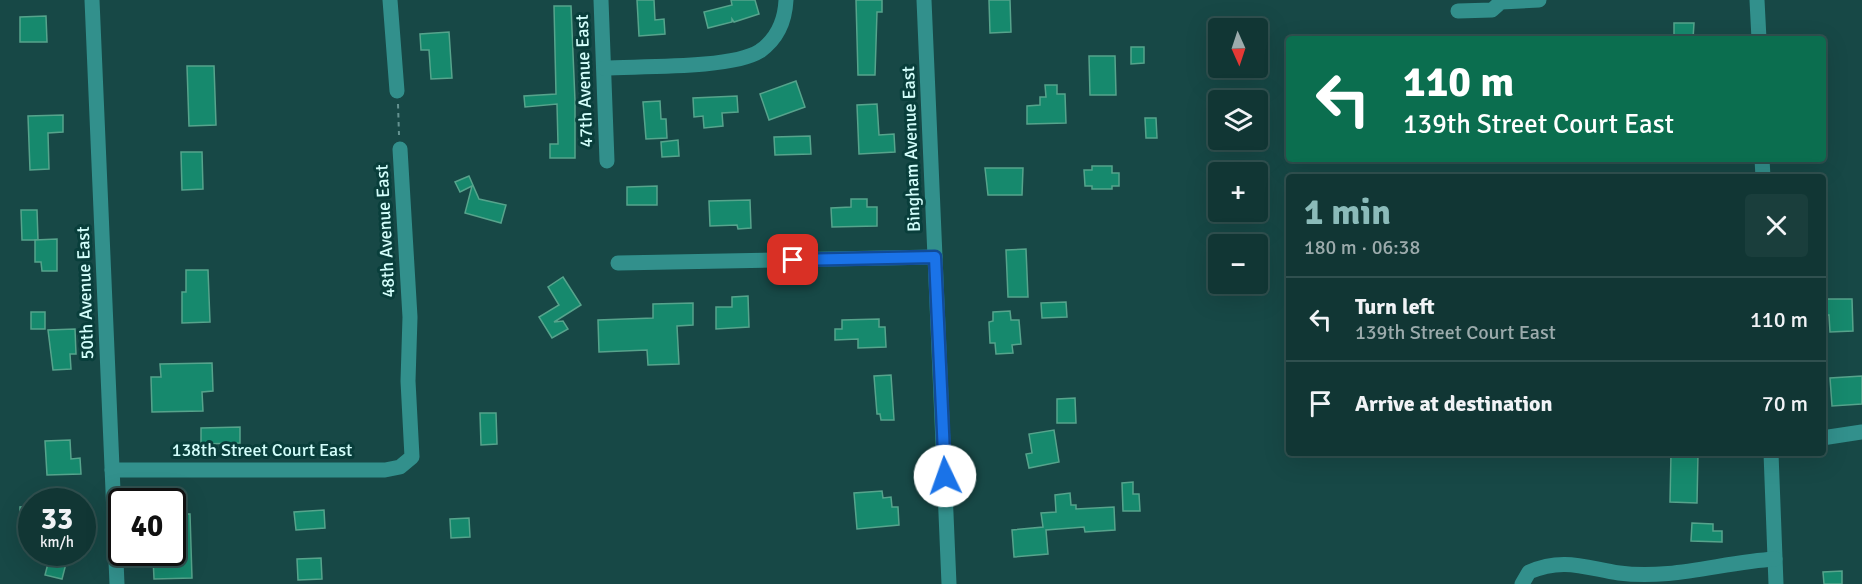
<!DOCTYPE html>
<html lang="en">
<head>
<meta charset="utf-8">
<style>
	:root { --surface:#113634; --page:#1a3e3c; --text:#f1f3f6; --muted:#9cabac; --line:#30504f; --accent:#8bbbb9 }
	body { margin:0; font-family:Signika,sans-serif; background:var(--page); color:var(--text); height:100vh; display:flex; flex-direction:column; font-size:22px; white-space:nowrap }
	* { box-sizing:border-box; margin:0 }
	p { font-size:20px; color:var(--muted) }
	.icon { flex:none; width:33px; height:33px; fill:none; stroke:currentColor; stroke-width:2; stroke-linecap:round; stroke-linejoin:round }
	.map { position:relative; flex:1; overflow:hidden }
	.sheet { position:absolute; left:1286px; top:174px; width:540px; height:282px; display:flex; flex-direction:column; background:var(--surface); border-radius:6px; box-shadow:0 6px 24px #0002,0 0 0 2px var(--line) }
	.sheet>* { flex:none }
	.guide { position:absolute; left:1286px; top:36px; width:540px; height:126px; border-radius:6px; box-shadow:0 6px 24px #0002,0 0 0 2px var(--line); background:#0b6e4f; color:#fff; overflow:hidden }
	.needle { width:39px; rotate:177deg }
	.controls { position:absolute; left:1208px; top:18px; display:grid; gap:12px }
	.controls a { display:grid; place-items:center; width:60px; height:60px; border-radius:6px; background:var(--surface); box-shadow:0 6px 24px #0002,0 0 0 2px var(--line); font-size:30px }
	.speed { position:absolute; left:18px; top:488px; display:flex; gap:12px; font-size:30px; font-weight:700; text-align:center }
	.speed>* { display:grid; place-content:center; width:78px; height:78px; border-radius:50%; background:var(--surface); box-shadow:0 6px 24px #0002,0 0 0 2px var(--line); line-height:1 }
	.speed small { font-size:15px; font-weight:400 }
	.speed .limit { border:3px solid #111; border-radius:9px; background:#fff; color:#111 }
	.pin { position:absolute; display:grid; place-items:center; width:51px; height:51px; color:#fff; margin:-26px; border-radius:12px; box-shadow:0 3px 9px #0006 }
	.me { position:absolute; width:66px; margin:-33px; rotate:357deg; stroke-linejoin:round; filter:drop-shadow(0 0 4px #0008) }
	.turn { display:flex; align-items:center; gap:21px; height:126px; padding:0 18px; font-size:27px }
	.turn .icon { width:78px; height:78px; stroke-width:2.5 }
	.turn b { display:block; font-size:42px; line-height:51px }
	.round { display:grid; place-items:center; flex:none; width:63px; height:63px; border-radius:6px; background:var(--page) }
	.head { display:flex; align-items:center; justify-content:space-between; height:102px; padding:0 18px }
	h1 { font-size:36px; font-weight:700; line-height:45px; color:var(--accent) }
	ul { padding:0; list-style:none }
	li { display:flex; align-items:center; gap:18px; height:84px; padding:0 18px; border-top:2px solid var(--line) }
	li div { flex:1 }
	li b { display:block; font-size:22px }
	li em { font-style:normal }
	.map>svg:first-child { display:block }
	.building { fill:#16896d; stroke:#56a48c; stroke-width:1.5 }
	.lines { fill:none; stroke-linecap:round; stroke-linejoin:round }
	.path { stroke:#649290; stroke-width:2; stroke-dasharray:4.5 4.5; stroke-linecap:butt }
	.minor { stroke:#32908c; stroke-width:15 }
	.route-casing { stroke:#114b97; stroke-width:15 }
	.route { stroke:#1a73e8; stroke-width:10 }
	.labels { text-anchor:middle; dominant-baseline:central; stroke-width:6; stroke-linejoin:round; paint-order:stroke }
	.street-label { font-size:18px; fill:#d3fefb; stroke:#093e3b }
</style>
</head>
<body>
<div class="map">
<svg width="1862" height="584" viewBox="0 0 1862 584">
	<rect width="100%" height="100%" fill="#174846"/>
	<g class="building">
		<polygon points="637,0 654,0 655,20 664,19 665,34 639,36"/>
		<polygon points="731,0 755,0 759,14 734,22 732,19 732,22 708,28 704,12 732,5"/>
		<polygon points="856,0 882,0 882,12 877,12 875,75 858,75"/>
		<polygon points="989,0 1010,0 1011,32 990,33"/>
		<polygon points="554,6 571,6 575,101 575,158 550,158 550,144 558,144 557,104 525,107 524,96 556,94"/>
		<polygon points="46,16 47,42 20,42 20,17"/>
		<polygon points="1674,23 1694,23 1693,39 1674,39"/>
		<polygon points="449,32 452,78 431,79 429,50 421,50 420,34"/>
		<polygon points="1131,47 1144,47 1144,63 1131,64"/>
		<polygon points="1089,56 1115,56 1116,95 1090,95"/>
		<polygon points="187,66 214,66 216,125 189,126"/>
		<polygon points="796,81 805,107 769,120 760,94"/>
		<polygon points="1045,85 1057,85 1057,94 1065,94 1066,123 1027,124 1027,106 1040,105 1040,97 1046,97"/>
		<polygon points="737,96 738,112 722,113 723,126 704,128 703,116 694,117 693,98"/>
		<polygon points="660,101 661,119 666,119 667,138 646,139 643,102"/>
		<polygon points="877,104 879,135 894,134 895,152 859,154 857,105"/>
		<polygon points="63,115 63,132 48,133 49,169 30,170 28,116"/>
		<polygon points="1145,118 1156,118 1157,138 1146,138"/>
		<polygon points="810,136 811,154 775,155 774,137"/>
		<polygon points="678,140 679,156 662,157 661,142"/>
		<polygon points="181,152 202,152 203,189 182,190"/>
		<polygon points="1092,166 1112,166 1112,173 1119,173 1119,186 1112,186 1112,189 1092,189 1092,186 1085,186 1084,170 1092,170"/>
		<polygon points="985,168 1023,168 1022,195 988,195"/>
		<polygon points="469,176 479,199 506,205 501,223 465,213 472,186 460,192 455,182"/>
		<polygon points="657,186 657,205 627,205 627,187"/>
		<polygon points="851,199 867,199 867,207 877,207 877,226 832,227 831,208 851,207"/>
		<polygon points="750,200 751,228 738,229 737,225 710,226 709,201"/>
		<polygon points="21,210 37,210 38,240 22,240"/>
		<polygon points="57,239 57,271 42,271 41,262 35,262 35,240"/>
		<polygon points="1026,249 1028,297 1008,297 1006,250"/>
		<polygon points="186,270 208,270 210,322 182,323 182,292 186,292"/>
		<polygon points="563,277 581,305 554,322 563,321 568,329 552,338 539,317 559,305 548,287"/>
		<polygon points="748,296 749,327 716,329 716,307 732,307 732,297"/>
		<polygon points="1822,299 1852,299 1853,331 1830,332 1829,315 1822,315"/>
		<polygon points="1066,302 1067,317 1042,318 1041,303"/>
		<polygon points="693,303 693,325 677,326 679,364 648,365 647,350 599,352 598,320 653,318 653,304"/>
		<polygon points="1010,311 1011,320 1019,320 1021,344 1012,345 1013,353 996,354 995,343 990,343 989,322 993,321 993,312"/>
		<rect x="31" y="312" width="14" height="17"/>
		<polygon points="879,319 879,327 885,327 886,347 858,348 858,339 835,340 835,329 842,329 842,320"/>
		<polygon points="75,329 76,354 70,354 71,369 53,370 48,330"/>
		<polygon points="212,363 213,391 202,392 203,411 152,412 151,377 161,377 160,364"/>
		<polygon points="891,375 894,420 881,420 880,414 877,414 874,376"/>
		<polygon points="1862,376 1862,404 1832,406 1830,378"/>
		<polygon points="1075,398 1076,423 1057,423 1057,399"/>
		<polygon points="480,413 496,413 497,444 481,445"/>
		<polygon points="240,427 240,443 201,444 201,428"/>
		<polygon points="1054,430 1059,462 1029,468 1026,454 1032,453 1029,434"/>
		<polygon points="70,440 71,459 80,458 81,474 47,475 45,441"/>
		<polygon points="1671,453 1698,453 1697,503 1670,502"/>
		<polygon points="1133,482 1133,494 1139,494 1140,511 1123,511 1122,483"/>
		<polygon points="882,491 883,498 891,497 892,507 898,507 899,525 857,529 854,493"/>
		<polygon points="1070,493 1071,505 1076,505 1076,509 1114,507 1115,530 1085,532 1084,527 1046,530 1048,554 1014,557 1012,530 1043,527 1041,513 1056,512 1055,495"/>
		<polygon points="32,506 32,527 20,528 20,507"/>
		<polygon points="324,510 325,528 296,530 294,512"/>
		<polygon points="172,514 190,514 192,578 154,579 153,557 163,557 163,552 172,552"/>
		<polygon points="469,518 470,537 451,538 450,519"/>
		<polygon points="1692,523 1713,524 1713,531 1722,531 1722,542 1691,541"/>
		<polygon points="51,552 69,552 62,579 45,575"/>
		<polygon points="321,558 322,579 298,580 297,559"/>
		<polygon points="1842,571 1842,584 1824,584 1823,572"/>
	</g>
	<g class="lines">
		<polyline class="path" points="398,104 399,135"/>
		<g class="minor">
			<polyline points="92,0 117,584"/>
			<polyline points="390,0 397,91"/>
			<polyline points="601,0 607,161"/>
			<polyline points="924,0 949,584"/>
			<polyline points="1757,0 1759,39"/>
			<polyline points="1458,11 1492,10 1501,2 1539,0"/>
			<path d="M604 68C640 66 732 69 760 51 777 39 785 21 786 0"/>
			<polyline points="1762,159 1763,177"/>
			<polyline points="618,263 935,257"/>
			<polyline points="1822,438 1862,432"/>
			<polyline points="1771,453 1776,584"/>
			<polyline points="112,470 385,470 400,467 412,457 408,381 410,317 400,149"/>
			<path d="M1522 584 1529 572C1563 557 1586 568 1619 573 1672 580 1723 562 1775 559"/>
		</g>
	</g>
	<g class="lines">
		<g class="route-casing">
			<polyline id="route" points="793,260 935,257 945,476"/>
		</g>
		<use href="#route" class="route"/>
	</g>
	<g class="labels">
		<g class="street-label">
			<text transform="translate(584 81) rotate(-92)">47th Avenue East</text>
			<text transform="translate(911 149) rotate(-92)">Bingham Avenue East</text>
			<text transform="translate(385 231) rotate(-93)">48th Avenue East</text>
			<text transform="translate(85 293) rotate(-92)">50th Avenue East</text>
			<text x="262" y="450">138th Street Court East</text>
		</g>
	</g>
</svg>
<div class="controls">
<a><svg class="needle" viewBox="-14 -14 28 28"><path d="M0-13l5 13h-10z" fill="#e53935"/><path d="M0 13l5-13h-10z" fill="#9cabac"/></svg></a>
<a><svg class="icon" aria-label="layers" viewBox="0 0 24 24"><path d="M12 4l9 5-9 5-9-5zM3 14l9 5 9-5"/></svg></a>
<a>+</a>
<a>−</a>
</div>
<div class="speed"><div>33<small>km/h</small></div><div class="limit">40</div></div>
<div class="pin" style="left:793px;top:260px;background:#d93025"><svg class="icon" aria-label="arrive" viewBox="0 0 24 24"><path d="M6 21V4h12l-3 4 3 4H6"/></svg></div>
<svg class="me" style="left:945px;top:476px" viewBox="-20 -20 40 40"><circle r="19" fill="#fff"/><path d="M0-13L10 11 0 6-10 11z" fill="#1a73e8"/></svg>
<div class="guide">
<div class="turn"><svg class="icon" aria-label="left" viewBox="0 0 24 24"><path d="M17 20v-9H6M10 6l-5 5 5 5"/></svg><div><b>110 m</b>139th Street Court East</div></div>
</div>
<section class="sheet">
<div class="head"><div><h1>1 min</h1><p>180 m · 06:38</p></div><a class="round"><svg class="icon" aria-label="close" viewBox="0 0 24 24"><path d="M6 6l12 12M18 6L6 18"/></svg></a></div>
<ul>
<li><svg class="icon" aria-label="left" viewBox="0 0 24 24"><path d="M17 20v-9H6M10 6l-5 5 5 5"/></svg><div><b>Turn left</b><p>139th Street Court East</p></div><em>110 m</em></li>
<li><svg class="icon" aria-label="arrive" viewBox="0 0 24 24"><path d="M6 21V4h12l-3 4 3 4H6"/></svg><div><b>Arrive at destination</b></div><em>70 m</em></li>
</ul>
</section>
</div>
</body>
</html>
